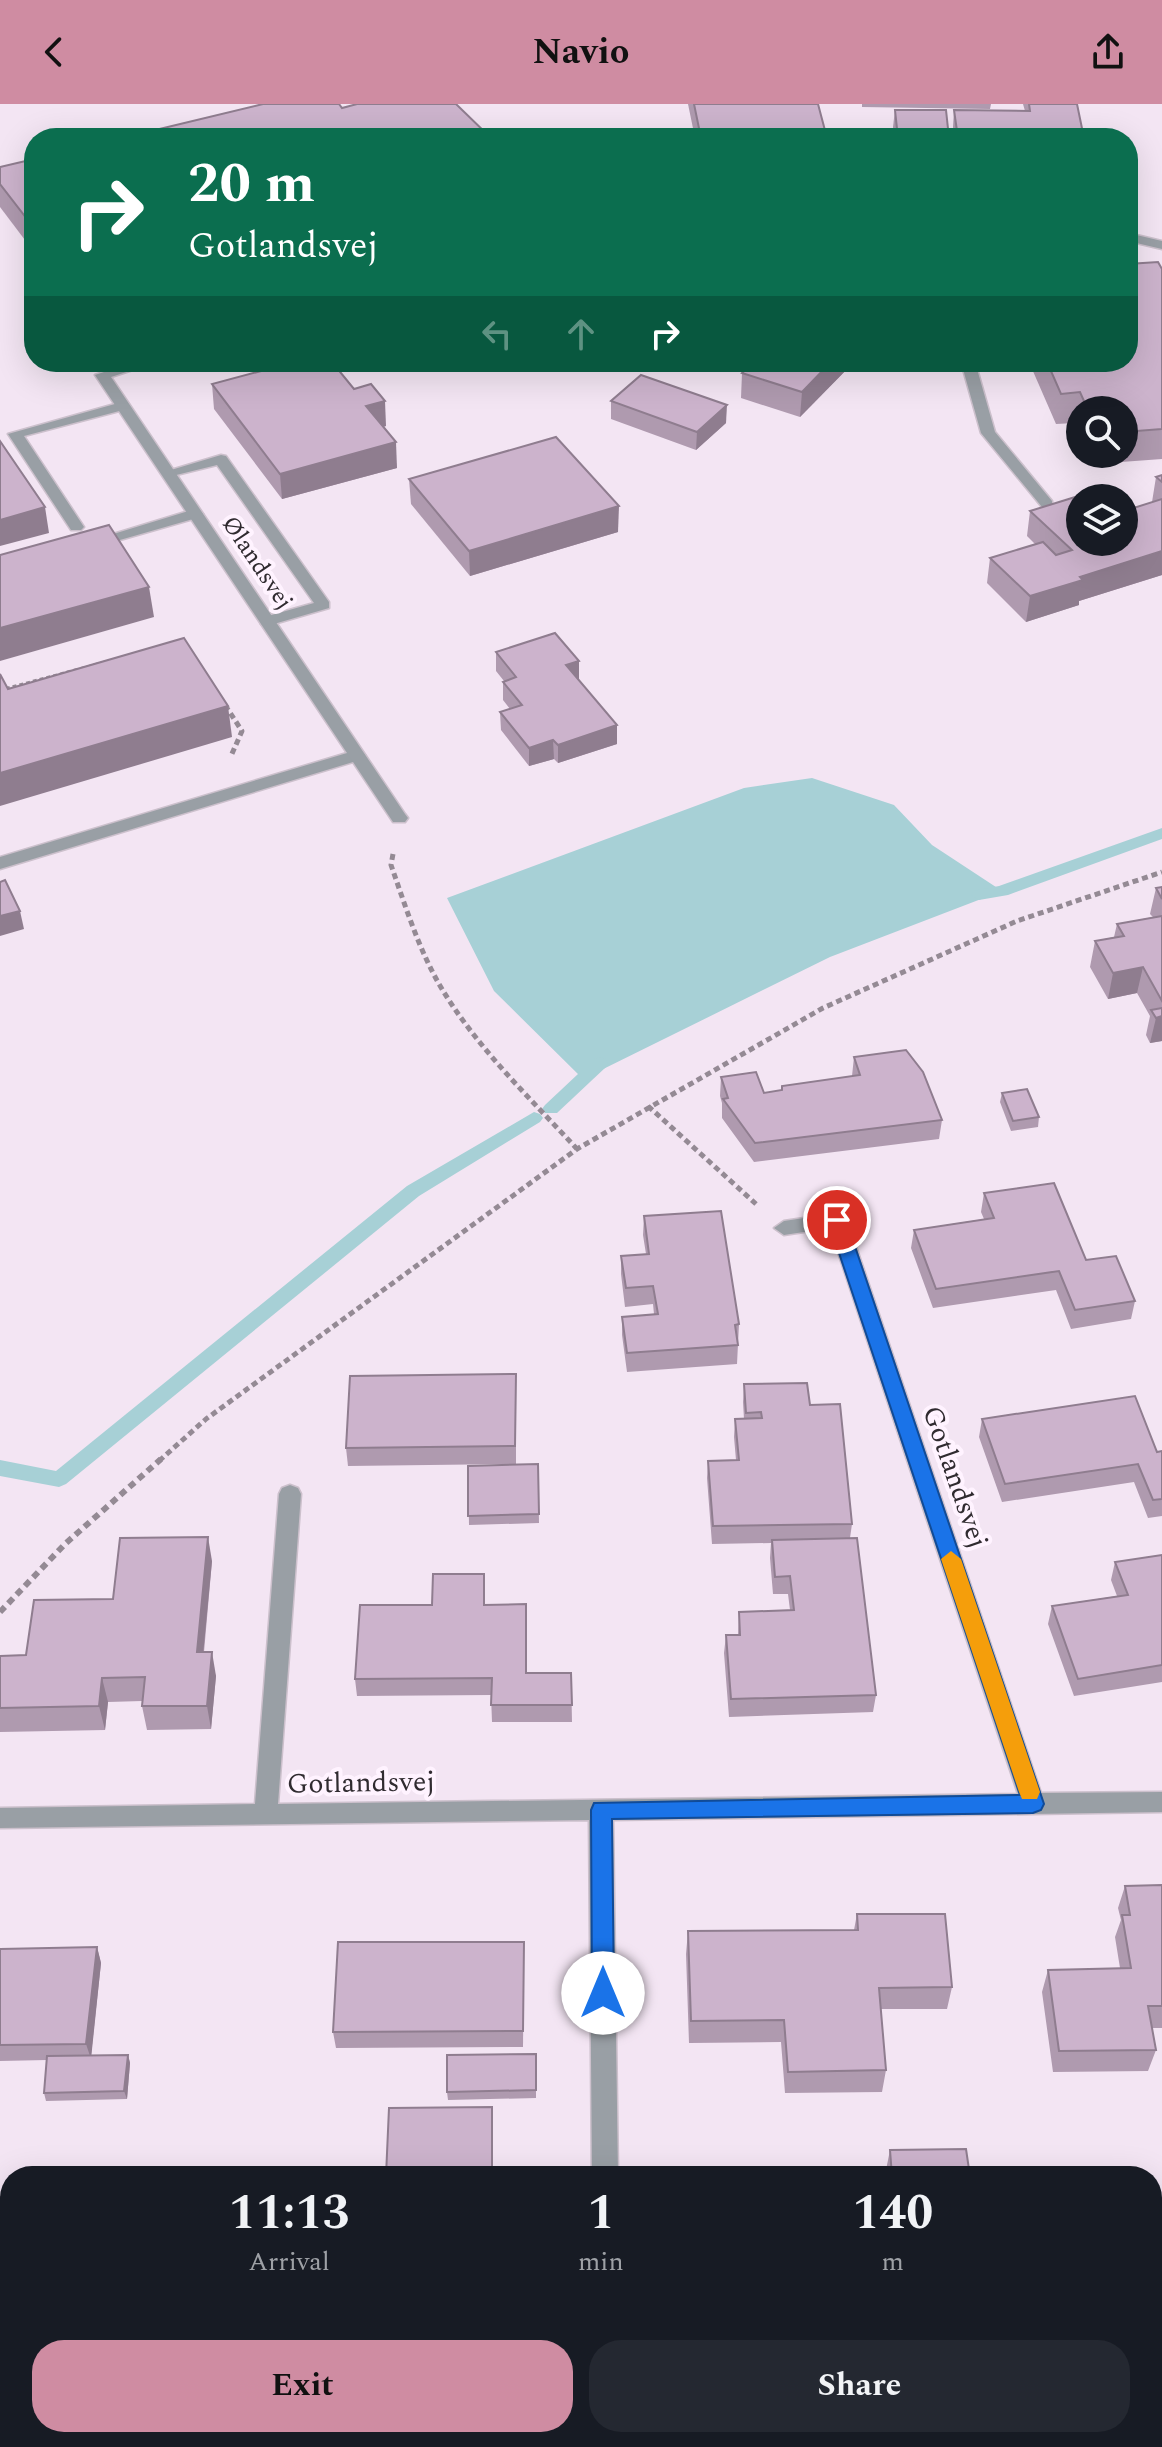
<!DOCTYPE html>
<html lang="en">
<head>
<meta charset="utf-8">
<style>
	:root { --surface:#171b24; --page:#242831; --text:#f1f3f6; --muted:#9ea1a6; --accent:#cf8ca2 }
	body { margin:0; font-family:Spectral,serif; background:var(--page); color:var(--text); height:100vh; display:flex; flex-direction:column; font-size:30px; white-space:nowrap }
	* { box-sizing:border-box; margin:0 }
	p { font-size:26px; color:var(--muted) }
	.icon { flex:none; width:44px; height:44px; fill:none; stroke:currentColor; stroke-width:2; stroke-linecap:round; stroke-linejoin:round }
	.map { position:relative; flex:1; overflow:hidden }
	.details { position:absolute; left:0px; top:2062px; width:1162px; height:282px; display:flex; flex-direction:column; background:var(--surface); border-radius:32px 32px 0 0; box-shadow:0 8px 32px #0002 }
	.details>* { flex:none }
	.top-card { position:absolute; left:24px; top:24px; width:1114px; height:244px; border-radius:32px; box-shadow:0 8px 32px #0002; background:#0b6e4f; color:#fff; overflow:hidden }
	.controls { position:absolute; left:1066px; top:292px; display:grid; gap:16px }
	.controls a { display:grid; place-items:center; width:72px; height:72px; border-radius:50%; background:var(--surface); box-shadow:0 8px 32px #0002; font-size:40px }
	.pin { position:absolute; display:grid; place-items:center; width:68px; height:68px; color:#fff; margin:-34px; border:4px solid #fff; border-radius:50%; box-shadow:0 2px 8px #0007 }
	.me { position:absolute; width:88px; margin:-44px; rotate:0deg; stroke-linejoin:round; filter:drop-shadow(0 0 6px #0008) }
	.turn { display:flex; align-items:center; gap:28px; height:168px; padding:0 32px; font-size:36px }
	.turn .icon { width:104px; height:104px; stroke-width:2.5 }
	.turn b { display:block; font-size:56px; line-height:68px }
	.lanes { display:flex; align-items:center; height:76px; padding:0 32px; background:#0003; justify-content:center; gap:40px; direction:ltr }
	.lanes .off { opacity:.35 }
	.eta { display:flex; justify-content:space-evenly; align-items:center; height:136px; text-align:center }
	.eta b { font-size:48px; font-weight:700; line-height:56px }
	.action { display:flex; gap:16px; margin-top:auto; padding:16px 32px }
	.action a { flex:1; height:92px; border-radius:32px; background:var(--accent); color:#111; font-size:32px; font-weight:700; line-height:92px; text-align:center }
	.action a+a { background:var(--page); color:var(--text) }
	header { display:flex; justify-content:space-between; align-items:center; height:104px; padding:0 32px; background:var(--accent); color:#111; font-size:36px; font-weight:700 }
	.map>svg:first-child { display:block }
	.water { fill:#a7d0d6 }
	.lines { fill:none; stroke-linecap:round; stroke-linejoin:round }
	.stream { fill:#a7d0d6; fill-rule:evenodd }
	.service-casing { stroke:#ccc0cc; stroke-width:3 }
	.minor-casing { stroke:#ccc0cc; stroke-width:3 }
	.path-far2 { stroke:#948a94; stroke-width:4; stroke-dasharray:4 3; stroke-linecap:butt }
	.path-far1 { stroke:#948a94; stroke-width:5; stroke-dasharray:6 4; stroke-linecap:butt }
	.path { stroke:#948a94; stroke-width:6; stroke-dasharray:7 5; stroke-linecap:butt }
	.service { fill:#999fa5; fill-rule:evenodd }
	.minor { fill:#999fa5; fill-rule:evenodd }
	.wall { fill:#af9aaf }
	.shaded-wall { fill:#8f7d8f }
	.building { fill:#ccb3cc; stroke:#8f7d8f; stroke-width:2 }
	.route { fill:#1a73e8; stroke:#114b97; stroke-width:2 }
	.slow { fill:#f59e0b }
	.labels { text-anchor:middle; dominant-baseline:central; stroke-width:8; stroke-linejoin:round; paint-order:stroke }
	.far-street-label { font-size:24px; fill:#302b30; stroke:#fff3ff }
	.street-label { font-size:28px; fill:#302b30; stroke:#fff3ff }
</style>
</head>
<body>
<header><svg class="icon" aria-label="back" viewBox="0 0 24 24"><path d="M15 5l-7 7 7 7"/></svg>Navio<svg class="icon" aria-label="share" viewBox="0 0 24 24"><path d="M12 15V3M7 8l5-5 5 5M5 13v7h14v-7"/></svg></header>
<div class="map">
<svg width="1162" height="2343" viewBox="0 0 1162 2343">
	<rect width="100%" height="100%" fill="#f3e5f3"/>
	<polygon class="water" points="812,674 894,701 932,741 1002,787 830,853 583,975 494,887 447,794 744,684"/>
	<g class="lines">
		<g class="stream">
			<polygon points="1162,724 1162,735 1008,791 979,796 971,791 973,787 999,782"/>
			<polygon points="600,953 606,955 608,959 606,963 557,1009 545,1009 542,1005 545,1001 594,955"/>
			<polygon points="534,1008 540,1010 543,1014 540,1018 419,1092 66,1380 59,1383 0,1372 0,1356 56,1367 407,1082"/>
		</g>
		<g class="service-casing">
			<g id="service">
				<polygon points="961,258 975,258 995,328 1052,397 1052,403 1042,403 981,329"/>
				<polygon points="122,298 127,299 127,305 24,332 84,423 81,426 71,426 8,330"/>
				<polygon points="221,351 226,352 329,498 329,504 267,522 261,520 261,514 314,499 217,361 168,373 161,369"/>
				<polygon points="195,405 203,410 200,413 92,444 84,439"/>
				<polygon points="357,646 365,651 363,655 0,765 0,753"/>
			</g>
		</g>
		<g class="minor-casing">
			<g id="minor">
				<polygon points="1128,129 1162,137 1162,145 1128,137"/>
				<polygon points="134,258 157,258 111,273 405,710 408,714 405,718 393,718 95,271"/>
				<polygon points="837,1109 847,1116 1041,1689 1162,1688 1162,1708 613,1716 618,2072 592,2072 589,1716 0,1724 0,1704 255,1700 279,1390 282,1384 290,1381 298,1384 301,1390 278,1700 1018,1690 830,1124 784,1131 774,1124 784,1117"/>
			</g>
		</g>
		<polyline class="path-far2" points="6,585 126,553"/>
		<g class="path-far1">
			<polyline points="225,601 242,627 231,652"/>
			<path d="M393 750 391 761C405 801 418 843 439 880 475 942 529 993 577 1045"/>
			<polyline points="648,1002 756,1100"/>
			<polyline points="159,1357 206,1315 577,1045 823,904 1017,817 1162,768"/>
		</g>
		<polyline class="path" points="0,1508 65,1440 161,1355"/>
		<use href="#service" class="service"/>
		<use href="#minor" class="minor"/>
	</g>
	<g class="wall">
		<polygon points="688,0 818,0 827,34 695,34"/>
		<polygon points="862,0 991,0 990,5 862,3"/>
		<polygon points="1023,0 1077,0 1084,34 954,34 953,23 954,6 1025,7"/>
		<polygon points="895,6 949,34 894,34 893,23"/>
		<polygon points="34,55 34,148 0,103 0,63"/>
		<polygon points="1162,165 1162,355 1094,360 1090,350 1124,350 1124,306 1080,306 1080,329 1075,319 1056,320 1029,258 1128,258"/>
		<polygon points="753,258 854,258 800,313 741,294 742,269"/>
		<polygon points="212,280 354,285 386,322 383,323 397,364 282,395 214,305"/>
		<polygon points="611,297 726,319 696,346 611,315"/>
		<polygon points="1162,371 1162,471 1079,497 1079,501 1026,518 987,479 990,454 1035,440 1027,432 1030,407 1080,438 1152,398 1156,373"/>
		<polygon points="409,375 618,428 470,472 411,400"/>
		<polygon points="496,548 579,557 579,575 578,575 617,621 617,640 558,659 554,655 529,662 501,626 500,608 510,605 503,596 503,578 504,577 496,567"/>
		<polygon points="1162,783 1162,937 1150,939 1146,931 1150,912 1137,889 1108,895 1090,863 1095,837 1114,833 1117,820 1153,813 1150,810 1156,784"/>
		<polygon points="854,953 942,1016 939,1035 754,1058 722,1014 722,999 720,992 721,973 764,989 782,986 852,972"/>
		<polygon points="1002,989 1039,1013 1038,1023 1011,1027 1000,998"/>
		<polygon points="984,1089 1086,1156 1135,1197 1131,1215 1071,1225 1056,1186 933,1204 911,1144 914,1126 984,1115 981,1108"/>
		<polygon points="644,1112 739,1220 737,1260 627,1268 622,1231 622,1213 654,1210 653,1200 625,1203 621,1170 621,1152 646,1150 643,1131"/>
		<polygon points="516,1270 516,1360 348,1362 346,1344"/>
		<polygon points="744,1280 810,1301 852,1420 850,1434 876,1591 873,1608 729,1613 724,1549 726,1531 738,1531 739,1508 790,1506 788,1490 773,1490 770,1454 771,1439 712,1440 707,1374 708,1357 736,1356 734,1333 735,1315 744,1315 743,1298"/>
		<polygon points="982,1315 1157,1348 1162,1347 1162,1412 1148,1414 1134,1378 1002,1398 979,1333"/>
		<polygon points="538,1360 539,1419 469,1421 468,1362"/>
		<polygon points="1162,1451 1162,1578 1074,1592 1048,1520 1052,1502 1117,1492 1111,1476 1115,1458"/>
		<polygon points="212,1457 204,1548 216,1572 211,1625 147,1626 142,1602 142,1597 108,1598 105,1626 0,1628 0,1552 26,1551 113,1495"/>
		<polygon points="485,1487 485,1501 526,1569 571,1569 572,1618 492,1618 491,1591 357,1592 355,1575 432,1501"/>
		<polygon points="1162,1781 1162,1924 1152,1924 1156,1946 1148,1967 1053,1968 1042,1888 1048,1866 1120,1864 1115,1833 1121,1816 1118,1804 1125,1782"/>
		<polygon points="857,1810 952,1883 947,1905 881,1905 886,1966 882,1988 785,1989 781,1938 689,1939 686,1850 688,1827 854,1826"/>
		<polygon points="524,1838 523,1943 336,1944 333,1928"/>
		<polygon points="97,1843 101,1859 91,1951 128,1951 130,1959 127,1995 46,1997 44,1989 47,1956 0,1957 0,1845"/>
		<polygon points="536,1950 536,1994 448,1996 447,1988"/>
		<polygon points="890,2046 970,2072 887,2072 886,2066"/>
		<rect x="0" y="2093" width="10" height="119"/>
	</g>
	<g class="shaded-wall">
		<polygon points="831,258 854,258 800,313 802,288"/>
		<polygon points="385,297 386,322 368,327 366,302"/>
		<polygon points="727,301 726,319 696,346 697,328"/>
		<polygon points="396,338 397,364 282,395 280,370"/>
		<polygon points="619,402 618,428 470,472 469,447"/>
		<polygon points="45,403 49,429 0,442 0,416"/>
		<polygon points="1162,447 1162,471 1079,497 1079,501 1026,518 1030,492 1080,473"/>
		<polygon points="149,483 154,513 0,557 0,524"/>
		<polygon points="579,557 579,575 566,579 566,561"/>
		<polygon points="228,602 232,633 0,702 0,669"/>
		<polygon points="617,621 617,640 558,659 558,641"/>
		<polygon points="553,636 554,655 529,662 529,644"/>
		<polygon points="20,807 24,825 0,832 0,812"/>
		<polygon points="1143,863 1137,889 1108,895 1113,869"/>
		<polygon points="1162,912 1162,937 1150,939 1156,914"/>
		<polygon points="208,1433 212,1457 201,1572 197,1548"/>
		<polygon points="212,1548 216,1572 211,1625 207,1602"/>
		<polygon points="102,1574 108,1598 105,1626 99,1602"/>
		<polygon points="97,1843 101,1859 91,1955 86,1940"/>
		<polygon points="128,1951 130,1959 127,1995 124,1987"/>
		<polygon points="492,2003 493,2024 493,2072 492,2072"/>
	</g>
	<g class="building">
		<polygon points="263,0 339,0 342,4 357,0 456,0 491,34 122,34"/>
		<polygon points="694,0 818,0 827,34 701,34"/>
		<polygon points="1029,0 1077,0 1084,34 958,34 954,6 1030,7"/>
		<polygon points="895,6 946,6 949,34 898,34"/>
		<polygon points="34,55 34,124 0,80 0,63"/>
		<polygon points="1158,158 1162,165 1162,325 1124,328 1124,306 1088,306 1080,288 1061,290 1047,258 1128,258 1128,160"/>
		<polygon points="295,258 332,258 354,285 371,280 385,297 366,302 396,338 280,370 212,280"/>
		<polygon points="753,258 831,258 802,288 742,269"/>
		<polygon points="641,271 727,301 697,328 611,297"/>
		<polygon points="556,333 619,402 469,447 409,375"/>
		<polygon points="0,337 45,403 0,416"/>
		<polygon points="1162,371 1162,378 1156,373"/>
		<polygon points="1085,390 1089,394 1080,394 1080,438 1124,438 1124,407 1162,395 1162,447 1080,473 1083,476 1030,492 990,454 1043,438 1056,451 1072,446 1030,407"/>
		<polygon points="109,421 149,483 0,524 0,451"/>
		<polygon points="555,529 579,557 566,561 617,621 558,641 553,636 529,644 500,608 522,601 503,578 516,573 496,548"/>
		<polygon points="184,534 228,602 0,669 0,570 8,585"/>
		<polygon points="5,776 20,807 0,812 0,778"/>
		<polygon points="1162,783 1162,795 1156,784"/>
		<polygon points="1162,812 1162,897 1143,863 1113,869 1095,837 1124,832 1117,820"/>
		<polygon points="1162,904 1162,912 1156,914 1151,906"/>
		<polygon points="906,946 923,968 942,1016 755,1039 723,995 728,994 721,973 756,968 764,989 782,986 782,982 860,971 854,953"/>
		<polygon points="1027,985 1039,1013 1013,1017 1002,989"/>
		<polygon points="1054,1079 1086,1156 1116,1152 1135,1197 1075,1206 1059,1167 936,1185 914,1126 994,1114 984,1089"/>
		<polygon points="721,1107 739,1220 735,1221 738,1241 627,1249 622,1213 658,1210 653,1182 626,1184 621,1152 649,1150 644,1112"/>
		<polygon points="516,1270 515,1342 346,1344 350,1272"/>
		<polygon points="807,1279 810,1301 840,1300 852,1420 713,1422 708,1357 739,1356 735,1315 762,1314 761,1308 746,1309 744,1280"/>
		<polygon points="1135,1292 1157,1348 1162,1347 1162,1395 1153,1396 1138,1360 1005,1380 982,1315"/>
		<polygon points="538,1360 539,1410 468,1412 468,1362"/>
		<polygon points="208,1433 197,1548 212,1548 207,1602 142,1602 145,1573 102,1574 99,1602 0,1604 0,1552 26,1551 34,1496 113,1495 120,1434"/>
		<polygon points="857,1434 876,1591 731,1595 726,1531 740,1531 739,1508 794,1506 790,1472 775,1473 772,1436"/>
		<polygon points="1162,1451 1162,1561 1078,1575 1052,1502 1128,1491 1115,1458"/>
		<polygon points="433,1470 484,1470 484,1501 526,1500 526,1569 571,1569 572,1601 491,1601 492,1574 355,1575 360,1501 432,1501"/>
		<polygon points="1162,1781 1162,1902 1148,1902 1156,1946 1059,1947 1048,1866 1131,1864 1122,1811 1130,1811 1125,1782"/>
		<polygon points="857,1810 945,1810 952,1883 879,1884 886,1966 788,1968 784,1916 691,1917 688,1827 858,1826"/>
		<polygon points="338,1838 524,1838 523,1927 333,1928"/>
		<polygon points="97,1843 86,1940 0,1941 0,1845"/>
		<polygon points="536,1950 536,1986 447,1988 447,1951"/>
		<polygon points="128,1951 124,1987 44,1989 47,1952"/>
		<polygon points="492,2003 492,2072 386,2072 389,2004"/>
		<polygon points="966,2045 970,2072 892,2072 890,2046"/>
		<rect x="0" y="2093" width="10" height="105"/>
		<rect x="363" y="2334" width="189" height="9"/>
		<polygon points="782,2334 983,2334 984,2343 782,2343"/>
	</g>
	<polygon class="route" points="837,1109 846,1116 1044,1700 1041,1706 1033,1709 612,1715 614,1889 611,1896 603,1899 595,1896 592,1889 591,1706 594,1699 1020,1691 828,1116"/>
	<polygon class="slow" points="951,1447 961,1455 1040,1688 1037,1695 1022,1695 1019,1688 941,1455"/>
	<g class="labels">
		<g class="far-street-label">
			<text transform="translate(257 459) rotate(56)">Ølandsvej</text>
		</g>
		<g class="street-label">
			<text transform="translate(955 1373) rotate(71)">Gotlandsvej</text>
			<text transform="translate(361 1679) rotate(-1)">Gotlandsvej</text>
		</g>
	</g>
</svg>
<div class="controls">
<a><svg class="icon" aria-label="search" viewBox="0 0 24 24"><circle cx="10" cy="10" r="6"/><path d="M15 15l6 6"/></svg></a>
<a><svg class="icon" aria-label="layers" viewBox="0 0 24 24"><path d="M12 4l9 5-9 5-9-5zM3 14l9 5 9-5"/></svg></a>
</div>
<div class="pin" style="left:837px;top:1116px;background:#d93025"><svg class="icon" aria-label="arrive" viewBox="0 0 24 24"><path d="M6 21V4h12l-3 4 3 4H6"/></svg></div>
<svg class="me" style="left:603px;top:1889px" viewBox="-20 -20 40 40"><circle r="19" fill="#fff"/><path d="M0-13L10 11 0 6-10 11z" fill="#1a73e8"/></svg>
<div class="top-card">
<div class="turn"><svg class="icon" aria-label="right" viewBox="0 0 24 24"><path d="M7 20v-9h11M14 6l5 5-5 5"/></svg><div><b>20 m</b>Gotlandsvej</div></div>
<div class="lanes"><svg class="icon off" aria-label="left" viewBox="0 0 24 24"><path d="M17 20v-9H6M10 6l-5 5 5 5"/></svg><svg class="icon off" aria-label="ahead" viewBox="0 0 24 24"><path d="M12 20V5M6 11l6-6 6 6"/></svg><svg class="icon" aria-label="right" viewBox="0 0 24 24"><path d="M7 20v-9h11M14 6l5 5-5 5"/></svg></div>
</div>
<section class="details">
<div class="eta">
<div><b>11:13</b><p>Arrival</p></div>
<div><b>1</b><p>min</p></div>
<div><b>140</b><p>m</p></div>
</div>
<div class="action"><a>Exit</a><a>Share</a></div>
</section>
</div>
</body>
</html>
